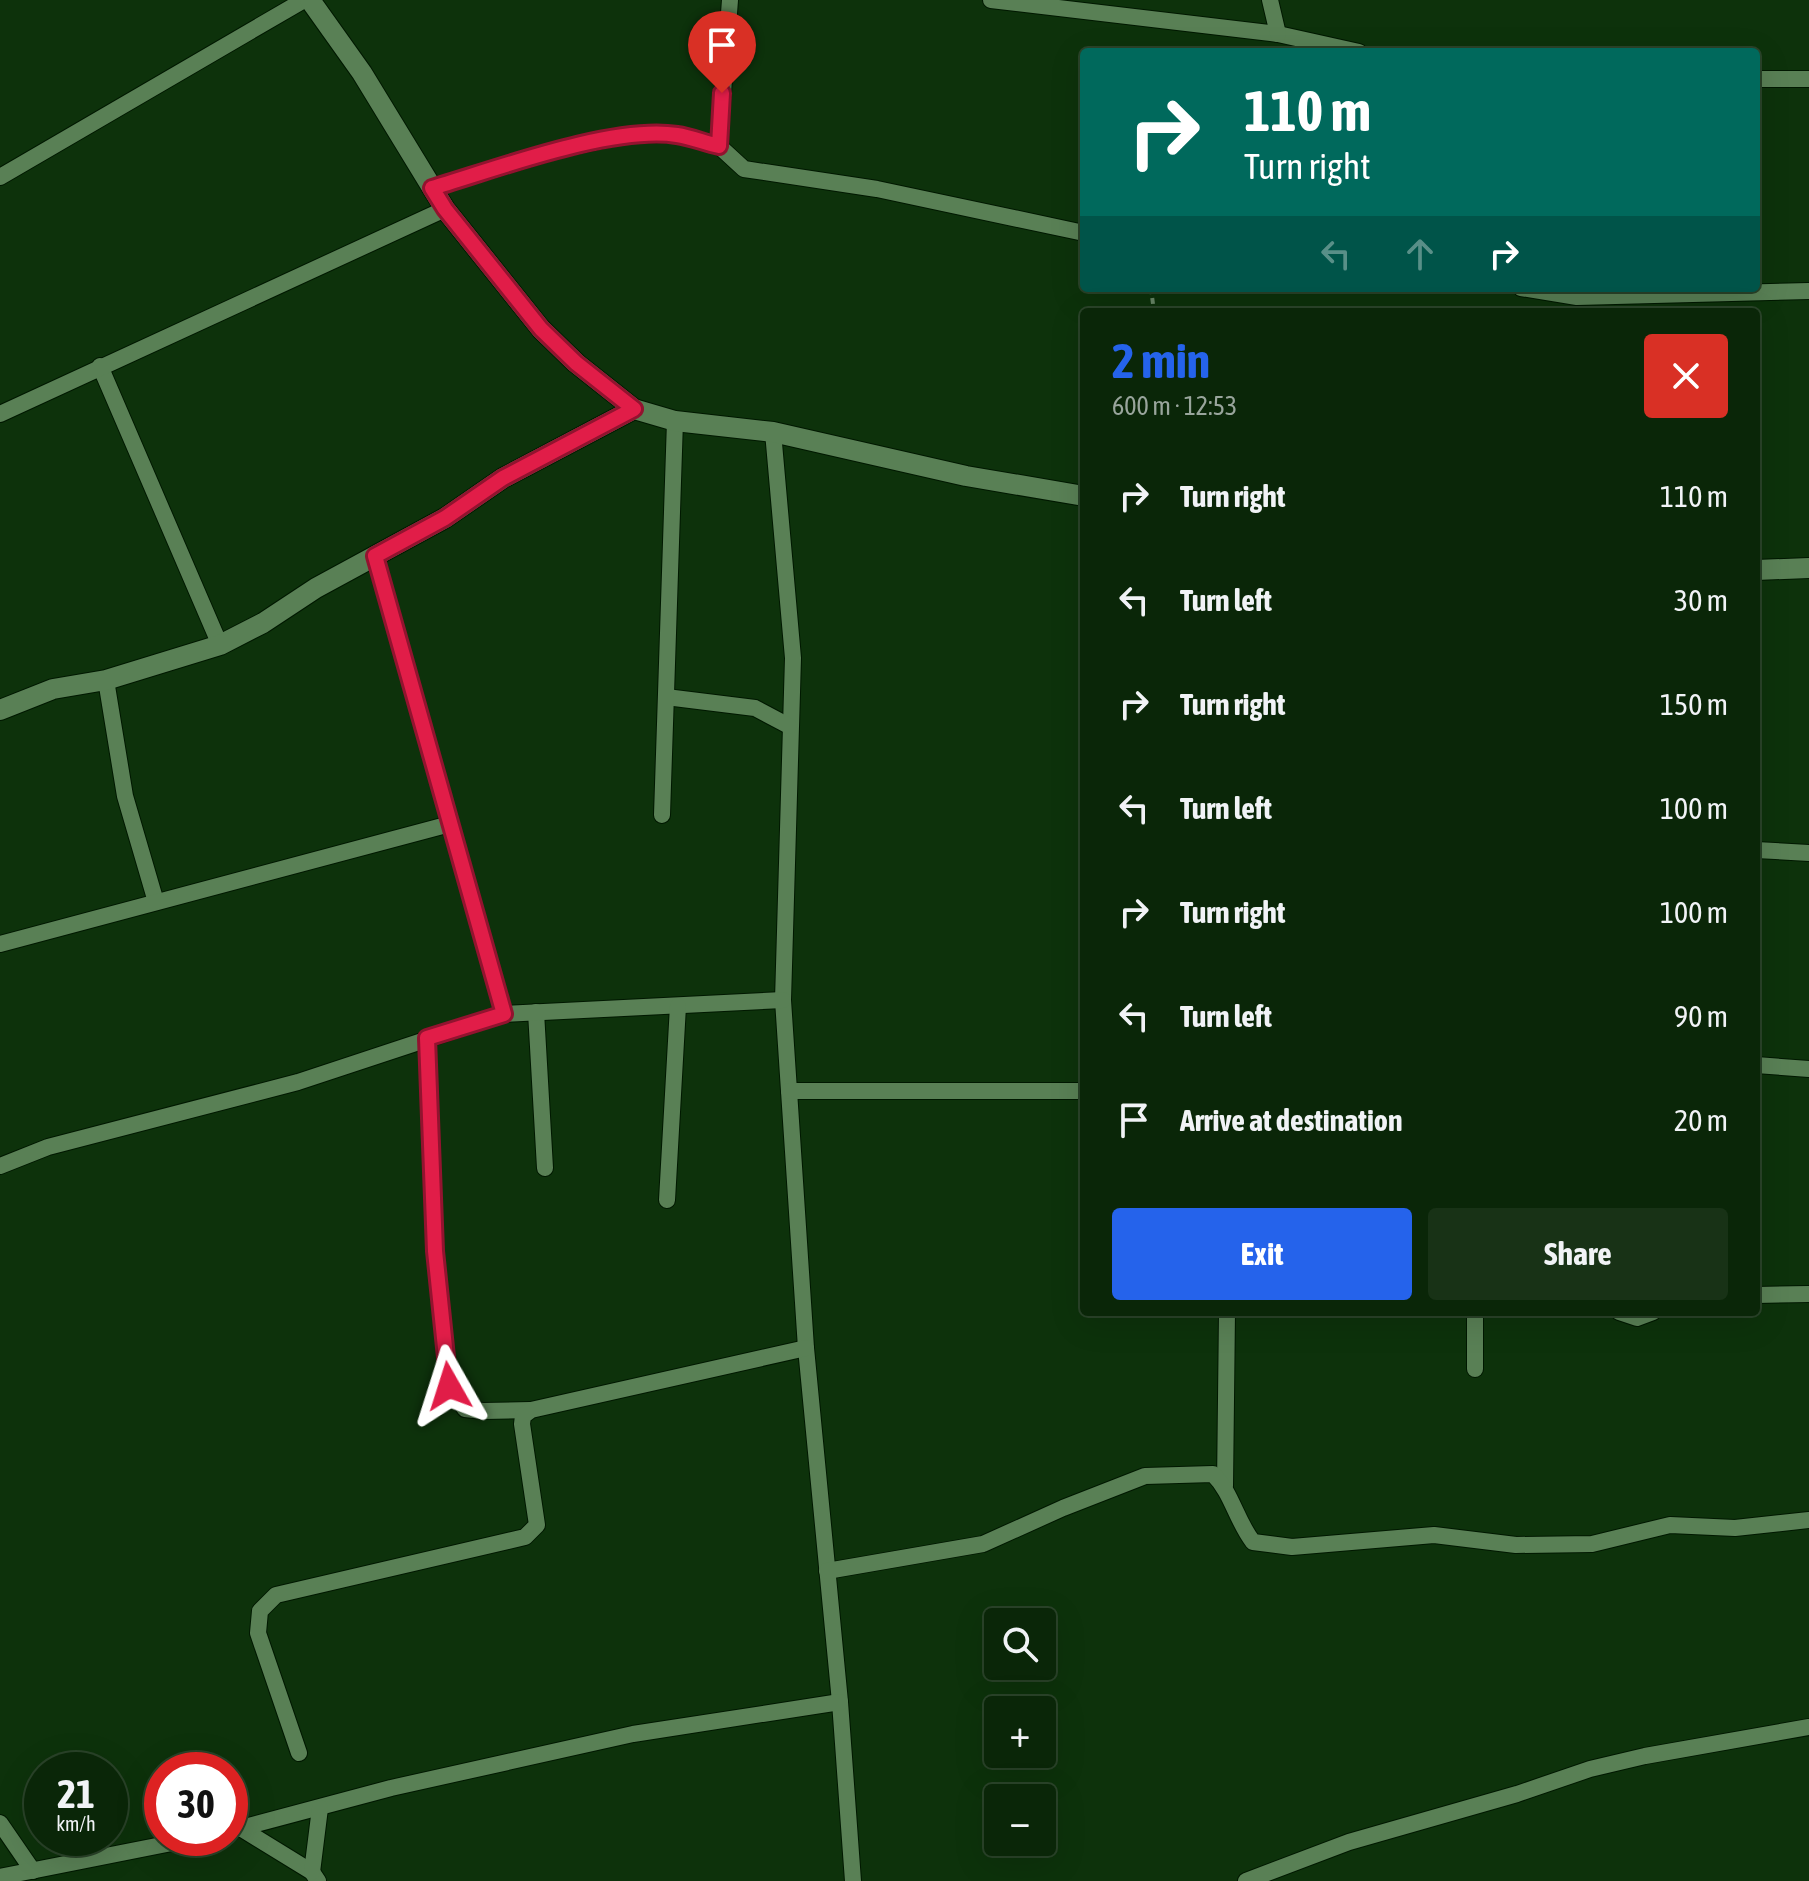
<!DOCTYPE html>
<html lang="en">
<head>
<meta charset="utf-8">
<style>
	:root { --surface:#0a2608; --page:#183216; --text:#f1f3f6; --muted:#99a59c; --line:#2a4329; --accent:#2563eb }
	body { margin:0; font-family:"Asap Condensed",sans-serif; background:var(--page); color:var(--text); height:100vh; display:flex; flex-direction:column; font-size:30px; white-space:nowrap }
	* { box-sizing:border-box; margin:0 }
	p { font-size:26px; color:var(--muted) }
	.icon { flex:none; width:44px; height:44px; fill:none; stroke:currentColor; stroke-width:2; stroke-linecap:round; stroke-linejoin:round }
	.map { position:relative; flex:1; overflow:hidden }
	.sheet { position:absolute; left:1080px; top:308px; width:680px; height:1008px; display:flex; flex-direction:column; background:var(--surface); border-radius:8px; box-shadow:0 8px 32px #0002,0 0 0 2px var(--line) }
	.sheet>* { flex:none }
	.top-card { position:absolute; left:1080px; top:48px; width:680px; height:244px; border-radius:8px; box-shadow:0 8px 32px #0002,0 0 0 2px var(--line); background:#00695c; color:#fff; overflow:hidden }
	.buttons { position:absolute; left:984px; top:1608px; display:grid; gap:16px }
	.buttons a { display:grid; place-items:center; width:72px; height:72px; border-radius:8px; background:var(--surface); box-shadow:0 8px 32px #0002,0 0 0 2px var(--line); font-size:40px }
	.speed { position:absolute; left:24px; top:1752px; display:flex; gap:16px; font-size:40px; font-weight:700; text-align:center }
	.speed>* { display:grid; place-content:center; width:104px; height:104px; border-radius:50%; background:var(--surface); box-shadow:0 8px 32px #0002,0 0 0 2px var(--line); line-height:1 }
	.speed small { font-size:20px; font-weight:400 }
	.speed .limit { border:12px solid #d22; background:#fff; color:#111 }
	.pin { position:absolute; display:grid; place-items:center; width:68px; height:68px; color:#fff; margin:-82px -34px; border-radius:50% 50% 50% 0; rotate:-45deg; box-shadow:0 0 8px #0007 }
	.pin .icon { rotate:45deg }
	.me { position:absolute; width:88px; margin:-44px; rotate:354deg; stroke-linejoin:round; filter:drop-shadow(0 0 6px #0008) }
	.turn { display:flex; align-items:center; gap:28px; height:168px; padding:0 32px; font-size:36px }
	.turn .icon { width:104px; height:104px; stroke-width:2.5 }
	.turn b { display:block; font-size:56px; line-height:68px }
	.lanes { display:flex; align-items:center; height:76px; padding:0 32px; background:#0003; justify-content:center; gap:40px; direction:ltr }
	.lanes .off { opacity:.35 }
	.round { display:grid; place-items:center; flex:none; width:84px; height:84px; border-radius:8px; background:var(--page) }
	.head { display:flex; align-items:center; justify-content:space-between; height:136px; padding:0 32px }
	h1 { font-size:48px; font-weight:700; line-height:60px; color:var(--accent) }
	.cta { display:flex; gap:16px; margin-top:auto; padding:16px 32px }
	.cta a { flex:1; height:92px; border-radius:8px; background:var(--accent); color:#fff; font-size:32px; font-weight:700; line-height:92px; text-align:center }
	.cta a+a { background:var(--page); color:var(--text) }
	ul { padding:0; list-style:none }
	li { display:flex; align-items:center; gap:24px; height:104px; padding:0 32px }
	li div { flex:1 }
	li b { display:block; font-size:30px }
	li em { font-style:normal }
	.map>svg:first-child { display:block }
	.lines { fill:none; stroke-linecap:round; stroke-linejoin:round }
	.minor-casing { stroke:#001800; stroke-width:18 }
	.tertiary-casing { stroke:#001800; stroke-width:22 }
	.path { stroke:#688666; stroke-width:4; stroke-dasharray:6 4; stroke-linecap:butt }
	.minor { stroke:#598055; stroke-width:16 }
	.tertiary { stroke:#598055; stroke-width:20 }
	.route-casing { stroke:#92132f; stroke-width:20 }
	.route { stroke:#e11d48; stroke-width:14 }
</style>
</head>
<body>
<div class="map">
<svg width="1809" height="1881" viewBox="0 0 1809 1881">
	<rect width="100%" height="100%" fill="#0d320b"/>
	<g class="lines">
		<g class="minor-casing">
			<g id="minor">
				<polyline points="991,0 1278,34 1359,52"/>
				<polyline points="1270,0 1278,34"/>
				<polyline points="1756,79 1809,79"/>
				<polyline points="719,146 730,0"/>
				<polyline points="0,177 304,0"/>
				<polyline points="432,188 562,149 627,135 676,134 719,146 744,169 877,189 1084,233"/>
				<polyline points="1521,288 1577,297 1809,291"/>
				<polyline points="100,366 220,645"/>
				<polyline points="0,414 445,209"/>
				<polyline points="773,432 793,658 783,1000 806,1348 840,1702 853,1881"/>
				<polyline points="375,556 504,1014"/>
				<polyline points="106,680 125,796 156,902"/>
				<polyline points="666,697 755,708 789,726"/>
				<polyline points="662,815 675,421"/>
				<polyline points="1756,850 1809,853"/>
				<polyline points="0,944 450,824"/>
				<polyline points="536,1012 545,1168"/>
				<polyline points="427,1038 435,1251 449,1386 465,1409 483,1411 531,1410"/>
				<polyline points="1756,1065 1809,1069"/>
				<polyline points="789,1091 1084,1091"/>
				<polyline points="0,1166 48,1147 298,1082 504,1014 783,1000"/>
				<polyline points="667,1200 678,1006"/>
				<polyline points="1756,1295 1809,1294"/>
				<polyline points="1619,1312 1637,1318 1653,1312"/>
				<polyline points="1475,1369 1475,1312"/>
				<polyline points="1225,1486 1227,1312"/>
				<path d="M827 1571 983 1544 1063 1508 1145 1476 1213 1474C1232 1493 1236 1520 1253 1542L1292 1547 1434 1535 1516 1545 1592 1544 1670 1525 1735 1528 1809 1520"/>
				<polyline points="299,1753 258,1633 260,1611 276,1595 525,1537 537,1525 522,1424 523,1416 531,1410 806,1348"/>
				<polyline points="0,1823 33,1871"/>
				<polyline points="242,1829 312,1872 318,1881"/>
				<polyline points="230,1831 391,1788 633,1734 840,1702"/>
				<polyline points="312,1872 320,1808"/>
				<polyline points="0,1877 197,1838"/>
				<polyline points="1246,1881 1349,1842 1517,1794 1590,1769 1645,1756 1809,1727"/>
			</g>
		</g>
		<g class="tertiary-casing">
			<g id="tertiary">
				<polyline points="310,0 362,73 445,209 541,329 576,363 634,409 675,421 773,432 966,476 1084,496"/>
				<polyline points="1756,570 1809,568"/>
				<polyline points="0,710 53,689 106,680 220,645 263,623 316,588 445,518 503,478 634,409"/>
			</g>
		</g>
		<polyline class="path" points="1151,288 1154,312"/>
		<use href="#minor" class="minor"/>
		<use href="#tertiary" class="tertiary"/>
	</g>
	<g class="lines">
		<g class="route-casing">
			<path id="route" d="M449 1386 435 1251 427 1038 504 1014 375 556 445 518 503 478 634 409 576 363 541 329 445 209 432 188C496 169 613 125 677 135 691 137 705 143 719 146L722 93"/>
		</g>
		<use href="#route" class="route"/>
	</g>
</svg>
<div class="buttons">
<a><svg class="icon" aria-label="search" viewBox="0 0 24 24"><circle cx="10" cy="10" r="6"/><path d="M15 15l6 6"/></svg></a>
<a>+</a>
<a>−</a>
</div>
<div class="speed"><div>21<small>km/h</small></div><div class="limit">30</div></div>
<div class="pin" style="left:722px;top:93px;background:#d93025"><svg class="icon" aria-label="arrive" viewBox="0 0 24 24"><path d="M6 21V4h12l-3 4 3 4H6"/></svg></div>
<svg class="me" style="left:449px;top:1386px" viewBox="-20 -20 40 40"><path d="M0-17L14 15 0 8-14 15z" fill="#e11d48" stroke="#fff" stroke-width="4"/></svg>
<div class="top-card">
<div class="turn"><svg class="icon" aria-label="right" viewBox="0 0 24 24"><path d="M7 20v-9h11M14 6l5 5-5 5"/></svg><div><b>110 m</b>Turn right</div></div>
<div class="lanes"><svg class="icon off" aria-label="left" viewBox="0 0 24 24"><path d="M17 20v-9H6M10 6l-5 5 5 5"/></svg><svg class="icon off" aria-label="ahead" viewBox="0 0 24 24"><path d="M12 20V5M6 11l6-6 6 6"/></svg><svg class="icon" aria-label="right" viewBox="0 0 24 24"><path d="M7 20v-9h11M14 6l5 5-5 5"/></svg></div>
</div>
<section class="sheet">
<div class="head"><div><h1>2 min</h1><p>600 m · 12:53</p></div><a class="round" style="background:#d93025;color:#fff"><svg class="icon" aria-label="close" viewBox="0 0 24 24"><path d="M6 6l12 12M18 6L6 18"/></svg></a></div>
<ul>
<li><svg class="icon" aria-label="right" viewBox="0 0 24 24"><path d="M7 20v-9h11M14 6l5 5-5 5"/></svg><div><b>Turn right</b></div><em>110 m</em></li>
<li><svg class="icon" aria-label="left" viewBox="0 0 24 24"><path d="M17 20v-9H6M10 6l-5 5 5 5"/></svg><div><b>Turn left</b></div><em>30 m</em></li>
<li><svg class="icon" aria-label="right" viewBox="0 0 24 24"><path d="M7 20v-9h11M14 6l5 5-5 5"/></svg><div><b>Turn right</b></div><em>150 m</em></li>
<li><svg class="icon" aria-label="left" viewBox="0 0 24 24"><path d="M17 20v-9H6M10 6l-5 5 5 5"/></svg><div><b>Turn left</b></div><em>100 m</em></li>
<li><svg class="icon" aria-label="right" viewBox="0 0 24 24"><path d="M7 20v-9h11M14 6l5 5-5 5"/></svg><div><b>Turn right</b></div><em>100 m</em></li>
<li><svg class="icon" aria-label="left" viewBox="0 0 24 24"><path d="M17 20v-9H6M10 6l-5 5 5 5"/></svg><div><b>Turn left</b></div><em>90 m</em></li>
<li><svg class="icon" aria-label="arrive" viewBox="0 0 24 24"><path d="M6 21V4h12l-3 4 3 4H6"/></svg><div><b>Arrive at destination</b></div><em>20 m</em></li>
</ul>
<div class="cta"><a>Exit</a><a>Share</a></div>
</section>
</div>
</body>
</html>
